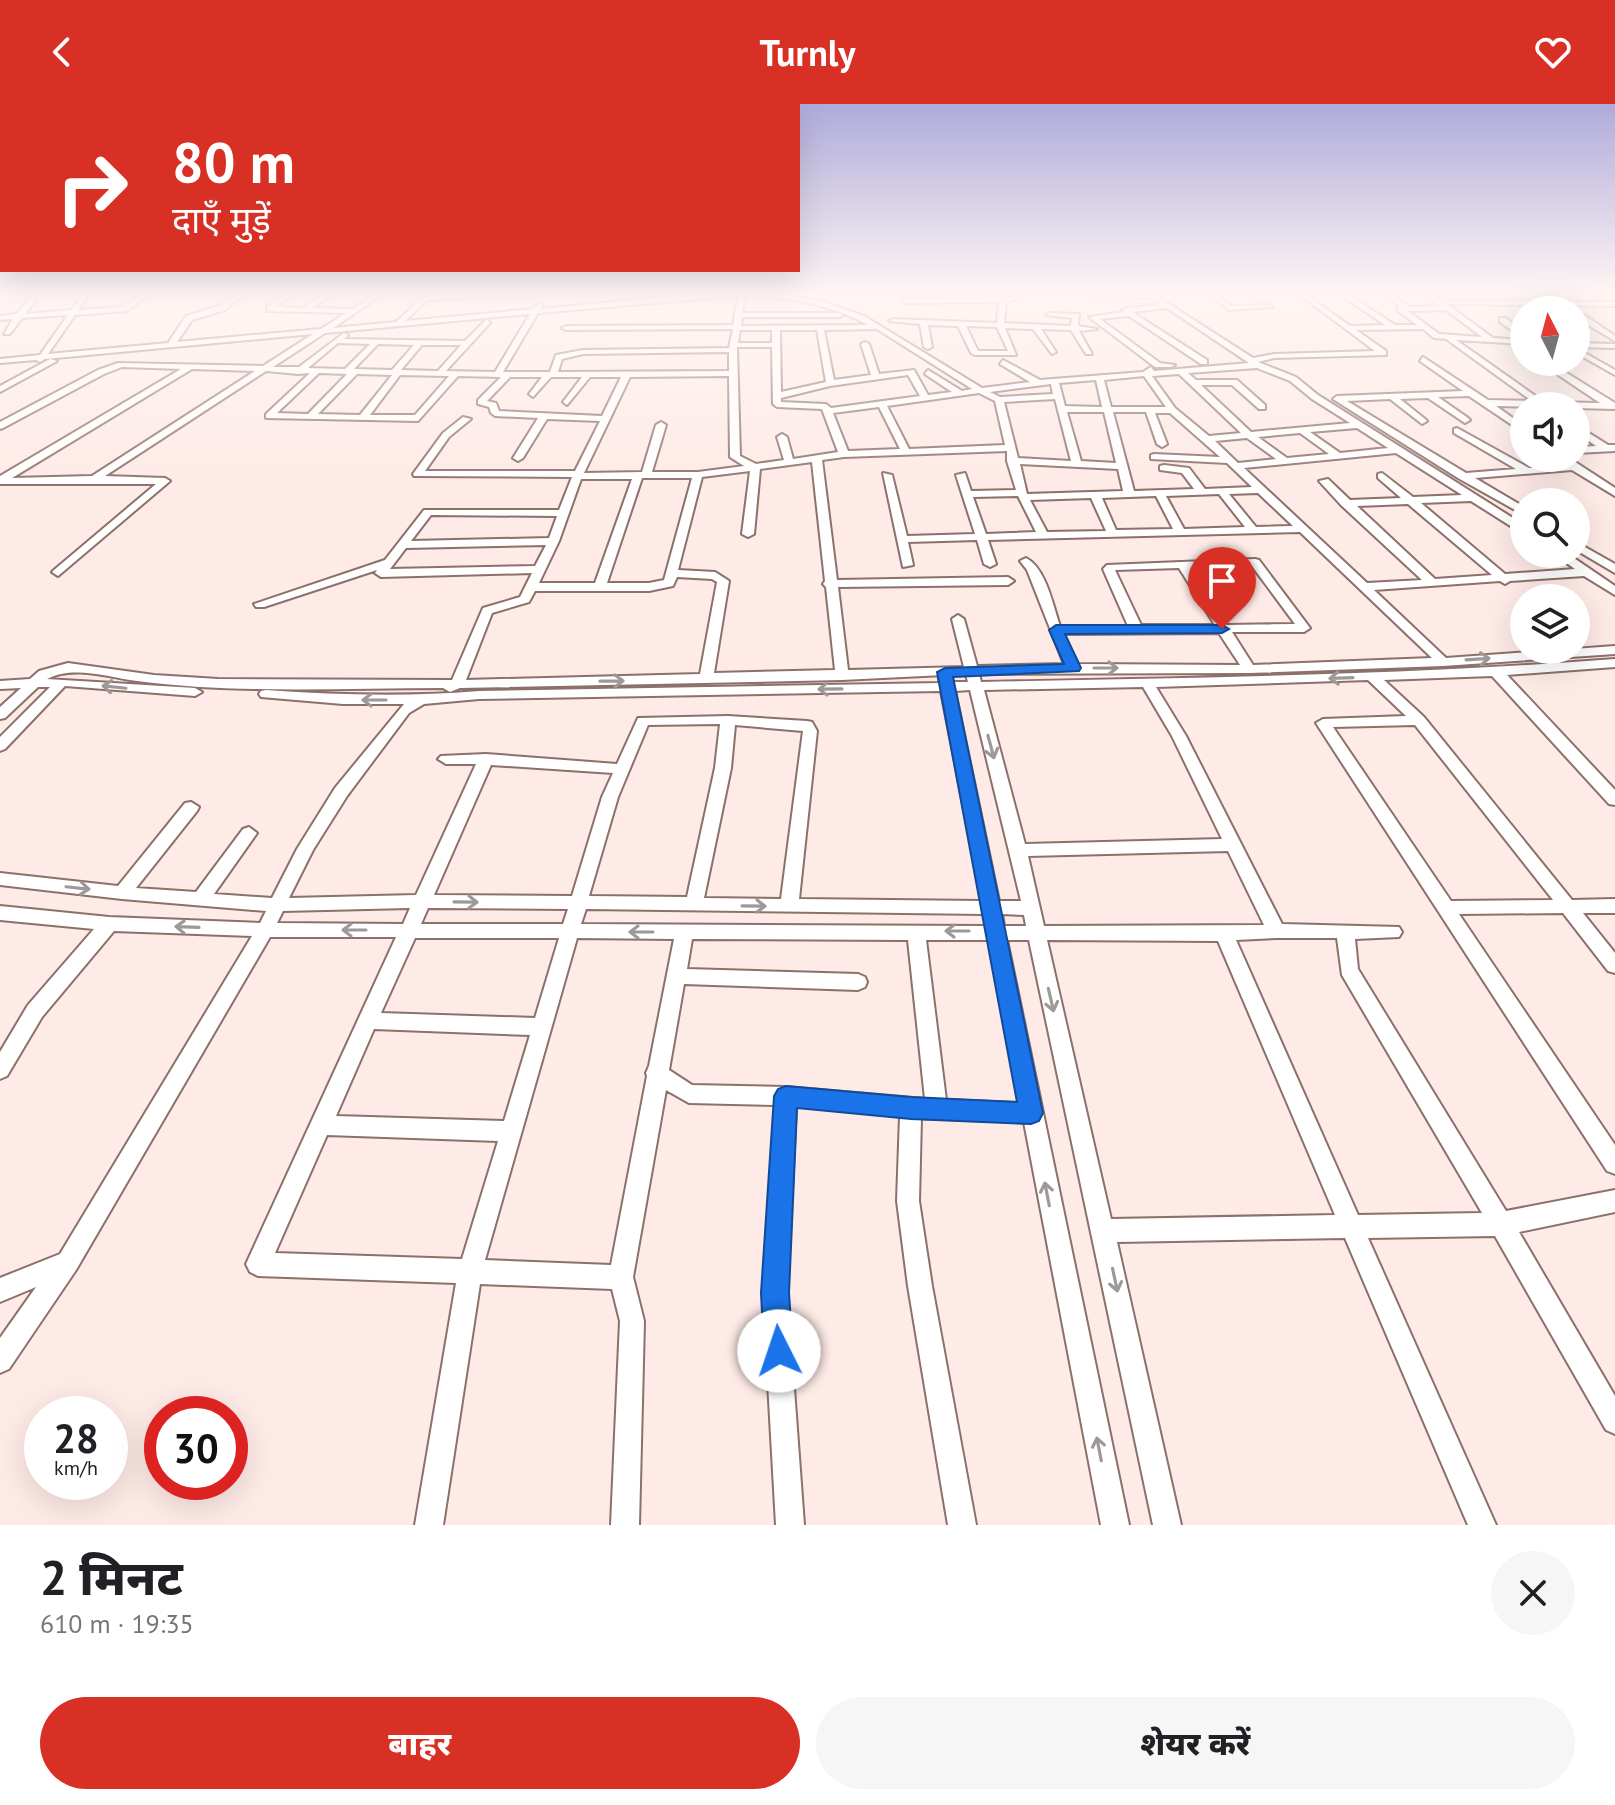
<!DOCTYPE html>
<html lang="hi">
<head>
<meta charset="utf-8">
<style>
	:root { --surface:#fff; --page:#f6f6f6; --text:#202124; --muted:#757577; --accent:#d93025 }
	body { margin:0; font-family:"PT Sans","Noto Sans Devanagari",sans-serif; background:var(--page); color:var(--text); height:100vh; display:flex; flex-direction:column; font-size:30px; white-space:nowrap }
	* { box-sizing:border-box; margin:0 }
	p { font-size:26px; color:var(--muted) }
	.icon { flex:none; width:44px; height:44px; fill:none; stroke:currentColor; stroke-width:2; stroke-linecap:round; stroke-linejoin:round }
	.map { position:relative; height:1421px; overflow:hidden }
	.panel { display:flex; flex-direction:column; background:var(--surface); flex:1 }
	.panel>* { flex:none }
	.hud { position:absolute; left:0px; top:0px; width:800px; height:168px; box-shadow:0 8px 32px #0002; background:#d93025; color:#fff; overflow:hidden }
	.needle { width:52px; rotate:354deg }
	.fabs { position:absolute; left:1510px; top:192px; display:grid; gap:16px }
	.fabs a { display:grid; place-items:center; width:80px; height:80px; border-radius:50%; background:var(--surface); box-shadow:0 8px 32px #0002; font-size:40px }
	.speed { position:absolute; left:24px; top:1292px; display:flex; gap:16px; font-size:40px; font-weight:700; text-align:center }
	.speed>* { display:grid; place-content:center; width:104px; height:104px; border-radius:50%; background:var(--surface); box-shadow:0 8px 32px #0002; line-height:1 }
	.speed small { font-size:20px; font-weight:400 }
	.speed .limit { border:12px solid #d22; background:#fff; color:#111 }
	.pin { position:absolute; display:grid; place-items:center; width:68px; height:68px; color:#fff; margin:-82px -34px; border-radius:50% 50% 50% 0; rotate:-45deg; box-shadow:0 0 8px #0007 }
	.pin .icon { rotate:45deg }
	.me { position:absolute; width:88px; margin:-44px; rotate:356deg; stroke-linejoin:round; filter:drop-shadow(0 0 6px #0008) }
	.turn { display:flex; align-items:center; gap:28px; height:168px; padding:0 40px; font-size:36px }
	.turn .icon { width:104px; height:104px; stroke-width:2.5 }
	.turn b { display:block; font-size:56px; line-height:68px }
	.round { display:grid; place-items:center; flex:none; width:84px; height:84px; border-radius:42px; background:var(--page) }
	.overview { display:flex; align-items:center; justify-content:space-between; height:136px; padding:0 40px }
	h1 { font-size:48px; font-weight:800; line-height:60px }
	.cta { display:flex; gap:16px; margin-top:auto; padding:16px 40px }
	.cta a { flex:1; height:92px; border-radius:48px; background:var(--accent); color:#fff; font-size:32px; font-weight:800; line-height:92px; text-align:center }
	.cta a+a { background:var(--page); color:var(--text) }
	header { display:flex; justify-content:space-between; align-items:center; height:104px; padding:0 40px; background:var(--accent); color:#fff; font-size:36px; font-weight:800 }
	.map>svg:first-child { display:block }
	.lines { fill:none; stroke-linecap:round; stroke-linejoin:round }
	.minor-casing { stroke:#8c706a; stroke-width:4 }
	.minor { fill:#fff; fill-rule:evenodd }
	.oneway { stroke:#9e9998 }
	.route { fill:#1a73e8; stroke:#114b97; stroke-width:2 }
</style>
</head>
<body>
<header><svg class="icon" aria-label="back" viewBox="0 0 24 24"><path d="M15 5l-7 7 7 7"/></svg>Turnly<svg class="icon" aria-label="heart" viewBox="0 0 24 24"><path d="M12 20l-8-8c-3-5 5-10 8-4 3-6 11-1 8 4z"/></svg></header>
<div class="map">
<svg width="1615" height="1421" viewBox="0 0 1615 1421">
	<rect width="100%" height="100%" fill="#feeae6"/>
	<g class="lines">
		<g class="minor-casing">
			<g id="minor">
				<path d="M34 189H41L25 210 71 206 84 189H90L78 206 122 203 144 189H152L127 207 75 211 48 250 168 239 186 212 219 202 238 189H245L225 206 192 216 177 238 321 225 346 209 267 207V203L286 189H293L277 203 304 204 325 189H333L313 204 353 205 377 189H385L333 224 396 218 425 192 548 190 427 196 405 217 533 205 539 199 543 201 540 205 709 189 787 191 827 199 864 212 982 284 1030 278 1000 260 1003 256 1040 276 1143 268 1151 263 1154 267 1249 259 1167 204 1132 208 1207 256V260H1201L1129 212 1100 215 1160 259 1175 261 1171 263H1155L1089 213 1124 208 1122 206 1126 204 1161 201 1151 194 1031 189 1155 191 1253 254 1274 250 1375 247 1297 189H1304L1350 222 1385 221 1338 189H1346L1395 221H1417L1398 207V203H1402L1381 189H1389L1410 203 1440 202 1422 189H1430L1441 196 1615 198V202L1447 200 1493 234 1524 236V240L1456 236 1544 298 1600 299 1539 258H1549L1615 299V305L1496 302 1524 322V329L1469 292 1438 293 1468 314 1470 316 1465 319 1428 294 1400 295 1425 315 1427 317 1422 320 1390 295 1347 297 1466 369 1516 365 1454 329V325L1457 324 1529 364 1565 361 1558 354H1569L1615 384V392L1572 366 1475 374 1524 403V411L1458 374 1333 295 1337 292 1463 287 1420 257 1423 253 1488 296 1532 297 1446 235 1434 234 1423 225 1356 226 1386 247V251L1274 254 1258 258 1296 273 1318 291 1524 421V429L1520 428 1471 397 1421 399 1505 470 1575 465 1554 450H1568L1615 482V491L1584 472 1510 477 1505 480 1500 477 1374 486 1446 554 1615 542V550L1443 562 1249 569 979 570 981 578C1193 574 1404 571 1615 555V563L1507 571 1615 686V701L1609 700 1492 572 1384 576 1424 613 1572 796 1615 795V809H1583L1615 849V869L1608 867 1563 809 1459 810 1615 1041V1070L1607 1067 1316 619 1323 615 1406 612 1368 576 1156 583 1186 632 1282 820 1399 823 1402 828 1399 833 1355 835 1358 865 1506 1107 1615 1086V1108L1519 1128 1615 1292V1330L1606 1326 1495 1132 1368 1134 1496 1421H1468L1345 1134 1117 1138 1181 1421H1153L1029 836H1007L1129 1421H1101L1024 1018 921 1014 919 1097 932 1182 976 1421H948L908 1182 897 1097 900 1012 796 1002 787 1189 804 1421H776L763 1189 775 1001 689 999 666 986 633 1173 644 1217 639 1421H611L620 1217 612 1185 480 1180 443 1421H415L456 1179 258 1172 250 1168 246 1160 396 833H270L76 1166 9 1265 0 1269V1234L36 1183 0 1198V1174L60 1150 252 832 114 827 42 913 7 972 0 975V948L28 901 94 825 0 816V802L109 813 260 819 266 807 122 795 0 781V769L118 782 185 699 191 698 199 703 197 707 136 784 196 788 243 725 249 723 257 729 214 790 272 794 297 745 335 684 404 600H343L261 593 259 590 261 587 266 586C338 591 407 593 479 587L940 579 939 575 944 571 842 576 460 584 450 588 443 584C344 584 235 590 137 577 108 573 73 561 47 575L195 584 202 588 195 592 65 582 5 645 0 647V633L50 583H38L5 614 0 615V603L21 584 0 585V577L30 575 39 567 68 559 154 571 218 575 452 576 483 504 520 493 532 469 381 473 375 469 377 466 264 503H256L254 500 385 456 424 406H559L572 373 414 372 413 370 443 329 463 313 471 315 449 333 425 367H575L600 317 547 315 523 354 518 357 513 354 538 314 495 312 491 309 489 303 478 300V296L501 273 458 272 418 317 266 314V310L310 269 298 270 266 267 105 372 165 374 170 377 58 472 52 468 54 466 156 380H0V372L181 265 122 263 104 270 3 324 0 325V318L98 266 118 259 263 262 313 230 45 255 40 258 36 256 0 259V255L40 251 68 211 22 214 10 230H4L13 215 0 216V212L17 210ZM738 192 733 221 566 222 562 224 566 226 733 225 729 244 583 246 556 251 550 268H503L538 209ZM745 192C789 193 830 200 868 221L741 222 742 213H839L843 211 839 209H742ZM1446 206 1482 233 1439 230 1408 207ZM530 210 495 268 446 267 490 219 487 215 465 237 344 235 348 231 344 229 299 263H273L325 229ZM877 225 972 285 962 287 928 266 925 270 952 288 928 291 914 266 879 270 869 240 865 238 861 240 871 271 834 276 824 226ZM740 226H772V239H738ZM780 226H817L826 278 781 288ZM338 239 370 240 345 265 308 264ZM378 240 414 241 392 266 354 265ZM422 241H461L438 267 401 266ZM737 243H772L773 300 777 303 822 305 838 348 793 355 787 333 782 330 777 333 784 356 756 360 740 352ZM729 248V267L558 268 562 255 583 250ZM1257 264 1290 277 1312 295 1350 319 1251 328 1201 281H1232L1259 305H1265V301L1237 276H1196L1188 269ZM192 265 255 267 92 372 12 374ZM319 269 347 270 308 310 277 309ZM357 270 392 271 360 311 318 310ZM1179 270 1241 329 1209 332 1175 304 1152 272ZM400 271 449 272 415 311H370ZM908 271 920 292 831 304 826 300 781 298V294L830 282ZM729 272 730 353 744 362 698 368H652L666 321 661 318 656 321 642 368 584 369 630 273ZM1144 272 1166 303H1111L1104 276ZM510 273H542L529 290 533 293 551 273H582L563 298 567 301 590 273H621L602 312 499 307 496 299 487 297ZM1096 276 1102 303 1065 302 1059 279ZM1051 280 1053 290 1000 293 990 288ZM979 289 995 297 1005 341 909 345 887 302ZM1055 295 1071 357 1018 354 1004 298ZM879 303 900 345 848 347 833 309ZM1067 308H1104L1116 359 1081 357ZM1113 308H1146L1157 340 1162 343 1167 340 1155 309H1170L1220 353 1154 350 1151 351V355L1227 359 1252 383 1205 385 1189 364 1164 361 1160 362V366L1182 369 1194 385 1134 387ZM1357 324 1388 344 1340 349 1310 328ZM1300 329 1329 350 1287 354 1258 333ZM1247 334 1276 355 1238 359 1215 337ZM1007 347V357L1016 386 971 387 965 369 956 371 975 430 907 432 892 371 883 369 903 463 913 461 908 438 977 436 984 460 990 463 996 460 988 436 1300 428 1432 554 1253 561 1232 528H1304L1310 524 1259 456 1255 455 1107 461 1103 465 1128 522H1060C1053 502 1046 464 1026 454L1020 457 1027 466 1064 560 977 562 964 515 958 511 952 515 964 563 848 566 838 483 1008 481 1014 477 1008 473 837 476 822 356 844 353ZM1396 349 1462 391 1413 393 1382 369 1378 370V374L1401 394 1350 396 1328 375 1319 377 1341 401 1422 476 1367 479 1244 364ZM812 358 825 477 823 480 826 483 835 566 714 569 729 477 715 468 678 466 702 373 750 367 742 430 748 433 754 430 760 365ZM1020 360 1118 365 1123 387 1027 390ZM642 374H692L664 476 649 479H607ZM581 375H632L595 479H539L559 437ZM1258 389 1293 422 1256 423 1229 390ZM1219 390 1245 423 1184 425 1166 392ZM1018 392 1036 428 986 430 973 393ZM1156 392 1173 425 1116 426 1102 394ZM1091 394 1106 427 1047 428 1030 396ZM1408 400 1492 471 1435 475 1357 402ZM431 411 557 412 549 434 411 437ZM546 441 535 462 390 465 406 444ZM1252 462 1295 520 1227 521 1191 464ZM1179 464 1215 521H1141L1115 466ZM677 473 712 475 717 478 700 570 466 576 492 509 529 498 535 487H649L673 482ZM1219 529 1240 561 1078 560 1063 530ZM948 571H966L968 578H954ZM1143 583 1172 632 1222 735 1025 740 984 586ZM970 586 1021 797H999L955 587ZM941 587 982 797 799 795 817 627 812 618 807 617 728 612 638 614 617 660 486 650 441 652 438 655 446 660H476L416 791 289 794 313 746 347 692 409 609 424 600 479 595ZM720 620 715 664 687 793 589 792 618 693 648 621ZM735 621 803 627 781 795 704 794 731 664ZM1415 621 1553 796 1451 797 1333 623ZM491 661 613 669 602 693 572 792 434 791ZM1228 747 1264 821 1044 822 1028 752ZM410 804 403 820 277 819 283 807ZM428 804 568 805 563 820H421ZM586 805 984 810 986 822 581 820ZM1002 810 1024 811 1026 822H1004ZM415 834H559L535 914 381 909ZM577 834 674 835 649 962 646 969 647 972 611 1161 485 1156ZM1276 834H1337L1342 871 1482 1109 1358 1111 1236 836ZM692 835 908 836 925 995 786 983 692 981 669 966 684 880 858 886 865 883 867 878 865 873 858 870 687 865ZM926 836H989L1020 999 946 996ZM1047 836 1218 837 1335 1111 1111 1115ZM374 925 530 931 504 1017 336 1012ZM327 1031 498 1037 462 1155 275 1149Z"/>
				<path d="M1011 189H1017L1019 194 1006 198 1004 219 1071 222 1072 214 1046 211 1050 209 1079 210 1078 222 1097 225 1079 227 1092 250H1086L1071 226 1041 225 1056 248 1052 250 1033 225 1005 224 1016 251H975L971 249 958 222 928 221 932 243 928 245 924 243 920 220 889 217 893 215 997 219 999 198 906 199 902 197 906 195 1003 194 1012 193ZM966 222 997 223 1008 247H978Z"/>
				<polygon points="1207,189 1214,189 1231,202 1269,201 1273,203 1229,206"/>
				<polygon points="1578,211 1584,211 1615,232 1615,237 1578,215"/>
				<polygon points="1500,214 1506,214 1524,229 1524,235 1500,218"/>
				<polygon points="1576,239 1615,240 1615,244 1576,243"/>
				<polygon points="1576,244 1615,266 1615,271 1576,249"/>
				<polygon points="50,255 57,257 0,288 0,282"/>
				<polygon points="1576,321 1608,341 1615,341 1615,347 1576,349 1576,343 1596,342 1576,328"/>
				<polygon points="1576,438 1615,460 1615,469 1576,446"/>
			</g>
		</g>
		<use href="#minor" class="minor"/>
	</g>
	<defs><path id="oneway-shaft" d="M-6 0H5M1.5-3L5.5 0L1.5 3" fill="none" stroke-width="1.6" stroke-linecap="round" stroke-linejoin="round" transform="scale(2)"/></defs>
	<g class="oneway">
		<use href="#oneway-shaft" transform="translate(1478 555) rotate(-4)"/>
		<use href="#oneway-shaft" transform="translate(1106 564)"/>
		<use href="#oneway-shaft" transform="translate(1341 574) rotate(178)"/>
		<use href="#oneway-shaft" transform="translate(612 577) rotate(-1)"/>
		<use href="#oneway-shaft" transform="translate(114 583) rotate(-174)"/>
		<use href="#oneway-shaft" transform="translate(830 585) rotate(179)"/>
		<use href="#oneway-shaft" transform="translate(374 596) rotate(-180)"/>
		<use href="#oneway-shaft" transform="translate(991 643) rotate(75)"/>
		<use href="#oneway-shaft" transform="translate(78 784) rotate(6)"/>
		<use href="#oneway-shaft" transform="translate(466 798) rotate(1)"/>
		<use href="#oneway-shaft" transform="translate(754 802) rotate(1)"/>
		<use href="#oneway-shaft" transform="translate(187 823) rotate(-178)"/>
		<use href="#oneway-shaft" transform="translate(354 826) rotate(180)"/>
		<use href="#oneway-shaft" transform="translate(957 827) rotate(180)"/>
		<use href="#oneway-shaft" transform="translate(641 828) rotate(180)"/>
		<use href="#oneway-shaft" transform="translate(1051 896) rotate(77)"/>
		<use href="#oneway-shaft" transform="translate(1047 1090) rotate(-101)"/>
		<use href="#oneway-shaft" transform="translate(1115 1176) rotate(78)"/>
		<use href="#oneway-shaft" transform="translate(1099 1345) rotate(-101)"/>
	</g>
	<linearGradient id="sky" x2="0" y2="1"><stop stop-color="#afabda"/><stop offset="0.49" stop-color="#fff6f4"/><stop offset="1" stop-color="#fff6f4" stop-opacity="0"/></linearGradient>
	<rect width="1615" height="388" fill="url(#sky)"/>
	<polygon class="route" points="1056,521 1222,521 1229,525 1222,529 1065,530 1081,564 1079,567 953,573 1043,1009 1039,1017 1031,1020 911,1015 797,1004 789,1189 793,1247 789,1257 779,1261 769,1257 764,1247 761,1189 774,992 778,985 786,982 911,993 1017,998 937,568 945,564 1064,560 1049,526"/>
</svg>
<div class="fabs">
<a><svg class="needle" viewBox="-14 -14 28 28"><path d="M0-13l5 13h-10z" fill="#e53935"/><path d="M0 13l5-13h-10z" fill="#757577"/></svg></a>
<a><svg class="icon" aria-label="sound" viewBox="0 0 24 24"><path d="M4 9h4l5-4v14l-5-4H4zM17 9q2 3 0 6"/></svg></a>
<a><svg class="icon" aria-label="search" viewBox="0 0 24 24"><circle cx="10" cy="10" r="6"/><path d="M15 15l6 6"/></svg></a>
<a><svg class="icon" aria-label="layers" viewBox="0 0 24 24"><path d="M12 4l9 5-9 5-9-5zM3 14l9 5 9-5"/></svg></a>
</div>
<div class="speed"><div>28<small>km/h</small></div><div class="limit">30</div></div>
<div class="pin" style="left:1222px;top:525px;background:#d93025"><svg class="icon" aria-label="arrive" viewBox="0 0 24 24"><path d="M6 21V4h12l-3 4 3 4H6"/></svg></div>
<svg class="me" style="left:779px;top:1247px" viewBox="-20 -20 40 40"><circle r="19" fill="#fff"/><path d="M0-13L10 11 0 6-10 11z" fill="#1a73e8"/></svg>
<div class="hud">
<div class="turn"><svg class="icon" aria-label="right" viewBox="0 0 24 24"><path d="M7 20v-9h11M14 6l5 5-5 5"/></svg><div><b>80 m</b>दाएँ मुड़ें</div></div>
</div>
</div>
<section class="panel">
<div class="overview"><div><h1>2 मिनट</h1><p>610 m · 19:35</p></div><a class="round"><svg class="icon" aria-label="close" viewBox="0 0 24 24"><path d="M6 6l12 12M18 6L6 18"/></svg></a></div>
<div class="cta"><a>बाहर</a><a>शेयर करें</a></div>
</section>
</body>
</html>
